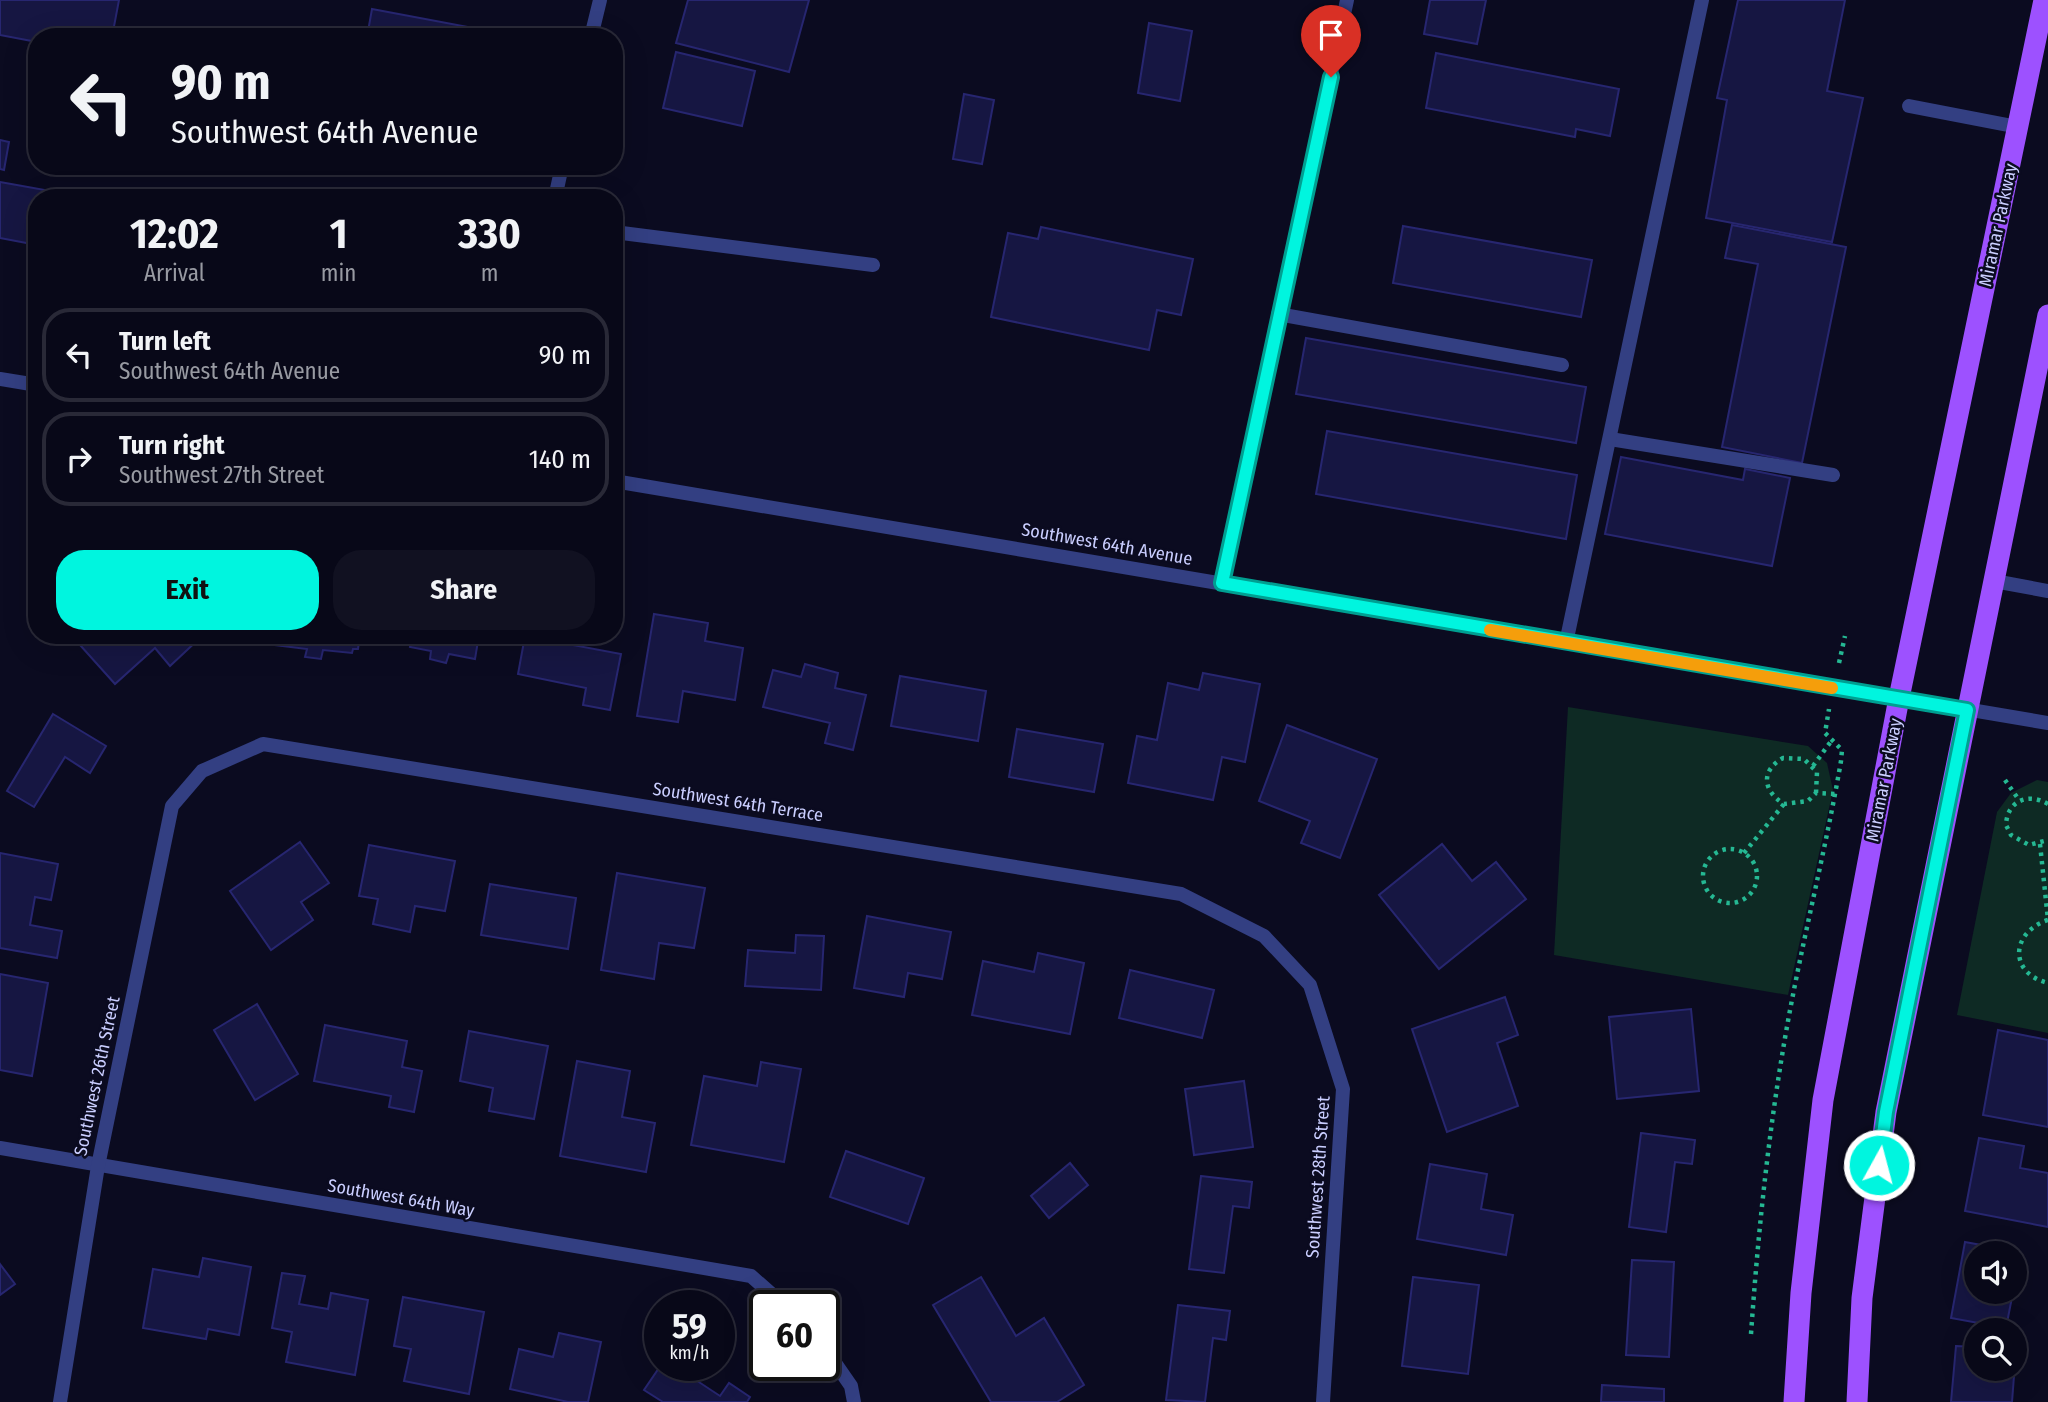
<!DOCTYPE html>
<html lang="en">
<head>
<meta charset="utf-8">
<style>
	:root { --surface:#080818; --page:#111121; --text:#f1f3f6; --muted:#989aa2; --line:#292937; --accent:#00f5df }
	body { margin:0; font-family:"Fira Sans Condensed",sans-serif; background:var(--page); color:var(--text); height:100vh; display:flex; flex-direction:column; font-size:26px; white-space:nowrap }
	* { box-sizing:border-box; margin:0 }
	p { font-size:23px; color:var(--muted) }
	.icon { flex:none; width:38px; height:38px; fill:none; stroke:currentColor; stroke-width:2; stroke-linecap:round; stroke-linejoin:round }
	.map { position:relative; flex:1; overflow:hidden }
	.panel { position:absolute; left:28px; top:189px; width:595px; height:455px; display:flex; flex-direction:column; background:var(--surface); border-radius:28px; box-shadow:0 7px 28px #0002,0 0 0 2px var(--line) }
	.panel>* { flex:none }
	.banner { position:absolute; left:28px; top:28px; width:595px; height:147px; border-radius:28px; box-shadow:0 7px 28px #0002,0 0 0 2px var(--line); background:#080818; color:var(--text); overflow:hidden }
	.buttons { position:absolute; left:1964px; top:1241px; display:grid; gap:14px }
	.buttons a { display:grid; place-items:center; width:63px; height:63px; border-radius:50%; background:var(--surface); box-shadow:0 7px 28px #0002,0 0 0 2px var(--line); font-size:35px }
	.speed { position:absolute; left:644px; top:1290px; display:flex; gap:14px; font-size:35px; font-weight:700; text-align:center }
	.speed>* { display:grid; place-content:center; width:91px; height:91px; border-radius:50%; background:var(--surface); box-shadow:0 7px 28px #0002,0 0 0 2px var(--line); line-height:1 }
	.speed small { font-size:18px; font-weight:400 }
	.speed .limit { border:4px solid #111; border-radius:10px; background:#fff; color:#111 }
	.pin { position:absolute; display:grid; place-items:center; width:60px; height:60px; color:#fff; margin:-72px -30px; border-radius:50% 50% 50% 0; rotate:-45deg; box-shadow:0 0 7px #0007 }
	.pin .icon { rotate:45deg }
	.me { position:absolute; width:77px; margin:-38px; rotate:7deg; stroke-linejoin:round; filter:drop-shadow(0 0 5px #0008) }
	.turn { display:flex; align-items:center; gap:24px; height:147px; padding:0 28px; font-size:32px }
	.turn .icon { width:91px; height:91px; stroke-width:2.5 }
	.turn b { display:block; font-size:49px; line-height:60px }
	.eta { display:flex; justify-content:space-evenly; align-items:center; height:119px; text-align:center }
	.eta b { font-size:42px; font-weight:700; line-height:49px }
	.cta { display:flex; gap:14px; margin-top:auto; padding:14px 28px }
	.cta a { flex:1; height:80px; border-radius:28px; background:var(--accent); color:#111; font-size:28px; font-weight:700; line-height:80px; text-align:center }
	.cta a+a { background:var(--page); color:var(--text) }
	ul { padding:0; list-style:none }
	li { display:flex; align-items:center; gap:21px; height:94px; margin:0 14px 10px; padding:0 14px; border:4px solid var(--line); border-radius:28px }
	li div { flex:1 }
	li b { display:block; font-size:26px }
	li em { font-style:normal }
	.map>svg:first-child { display:block }
	.green { fill:#0e2a24 }
	.building { fill:#161642; stroke:#272670; stroke-width:2 }
	.lines { fill:none; stroke-linecap:round; stroke-linejoin:round }
	.path { stroke:#25b893; stroke-width:4.5; stroke-dasharray:3.5 5; stroke-linecap:butt }
	.lane { stroke:#333f82; stroke-width:14 }
	.street { stroke:#333f82; stroke-width:14 }
	.primary { stroke:#9d51ff; stroke-width:21 }
	.route-casing { stroke:#009f91; stroke-width:18 }
	.route { stroke:#00f5df; stroke-width:12 }
	.slow { stroke:#f59e0b; stroke-width:12 }
	.labels { text-anchor:middle; dominant-baseline:central; stroke-width:5; stroke-linejoin:round; paint-order:stroke }
	.street-label { font-size:18px; fill:#caceff; stroke:#0b0b20 }
</style>
</head>
<body>
<div class="map">
<svg width="2048" height="1402" viewBox="0 0 2048 1402">
	<rect width="100%" height="100%" fill="#0b0b20"/>
	<g class="green">
		<polygon points="1568,707 1808,746 1827,763 1833,790 1788,995 1554,955"/>
		<polygon points="2037,780 2048,782 2048,1033 1957,1015 1997,812 2011,793"/>
	</g>
	<g class="building">
		<polygon points="0,0 119,0 112,37 37,37 37,42 0,35"/>
		<polygon points="688,0 809,0 789,72 676,43"/>
		<polygon points="1430,0 1486,0 1477,44 1424,34"/>
		<polygon points="1738,0 1845,0 1827,91 1863,98 1832,242 1706,218 1727,100 1717,98"/>
		<polygon points="372,9 468,27 466,37 367,37"/>
		<polygon points="1149,23 1192,31 1180,101 1138,93"/>
		<polygon points="676,52 755,71 742,126 663,108"/>
		<polygon points="1436,53 1619,89 1610,136 1576,129 1575,137 1426,108"/>
		<polygon points="964,94 994,100 982,164 953,159"/>
		<polygon points="0,140 9,142 4,170 0,169"/>
		<polygon points="0,182 67,194 66,198 37,198 37,245 0,238"/>
		<polygon points="1732,225 1846,247 1802,463 1722,447 1758,264 1725,258"/>
		<polygon points="1403,226 1592,260 1581,317 1393,283"/>
		<polygon points="1041,227 1193,259 1181,315 1157,310 1149,350 991,317 1008,233 1038,239"/>
		<polygon points="1306,338 1586,387 1576,443 1296,394"/>
		<polygon points="1327,431 1577,475 1566,539 1316,494"/>
		<polygon points="1621,457 1743,480 1745,469 1790,478 1772,566 1605,534"/>
		<polygon points="654,614 708,623 705,641 743,648 735,700 683,691 678,722 637,716"/>
		<polygon points="71,635 200,635 201,637 170,666 155,648 115,684"/>
		<polygon points="273,635 360,635 358,649 353,649 352,653 323,650 321,659 305,657 307,649 275,645"/>
		<polygon points="412,635 479,635 475,659 449,654 446,663 430,659 431,651 410,647"/>
		<polygon points="525,636 621,654 610,710 583,705 586,688 518,674"/>
		<polygon points="805,664 838,673 835,688 866,695 853,750 825,743 830,723 763,707 773,670 801,677"/>
		<polygon points="1203,673 1260,684 1245,762 1222,757 1213,800 1128,783 1137,736 1157,740 1168,683 1199,690"/>
		<polygon points="900,676 986,691 978,741 891,726"/>
		<polygon points="53,714 106,746 90,773 65,757 34,807 7,791"/>
		<polygon points="1287,725 1377,759 1340,858 1301,843 1310,821 1259,801"/>
		<polygon points="1017,729 1103,744 1094,792 1009,777"/>
		<polygon points="300,842 329,883 301,902 313,920 271,950 230,891"/>
		<polygon points="1442,844 1472,881 1496,862 1526,899 1439,969 1379,895"/>
		<polygon points="369,845 455,861 445,911 415,906 410,932 373,924 378,899 359,896"/>
		<polygon points="0,853 58,864 51,900 35,897 30,925 62,931 57,958 0,948"/>
		<polygon points="617,873 705,888 694,948 659,943 654,979 601,970"/>
		<polygon points="490,884 576,898 568,949 481,935"/>
		<polygon points="867,916 951,932 942,979 908,973 904,997 854,988"/>
		<polygon points="796,935 824,936 821,990 745,986 748,950 795,953"/>
		<polygon points="1038,953 1084,963 1070,1034 972,1015 983,961 1034,972"/>
		<polygon points="1130,970 1214,990 1202,1038 1119,1018"/>
		<polygon points="0,974 48,983 32,1076 0,1070"/>
		<polygon points="1505,997 1518,1035 1497,1043 1518,1106 1447,1132 1412,1029"/>
		<polygon points="257,1004 298,1074 255,1100 214,1030"/>
		<polygon points="1691,1009 1699,1091 1617,1099 1609,1017"/>
		<polygon points="325,1025 407,1041 402,1067 422,1071 414,1112 389,1107 391,1096 314,1081"/>
		<polygon points="1998,1030 2048,1040 2048,1127 1983,1115"/>
		<polygon points="469,1031 548,1046 534,1119 489,1111 493,1088 460,1081"/>
		<polygon points="577,1061 630,1071 622,1117 655,1123 646,1172 560,1156"/>
		<polygon points="761,1062 801,1069 784,1162 691,1145 704,1076 757,1086"/>
		<polygon points="1244,1081 1253,1147 1194,1155 1185,1089"/>
		<polygon points="1641,1133 1695,1140 1692,1164 1675,1162 1666,1232 1629,1227"/>
		<polygon points="1979,1138 2024,1146 2020,1168 2048,1173 2048,1227 1965,1211"/>
		<polygon points="846,1151 924,1178 908,1224 830,1197"/>
		<polygon points="1070,1163 1088,1185 1049,1218 1031,1196"/>
		<polygon points="1430,1164 1487,1174 1481,1209 1513,1215 1506,1255 1417,1239"/>
		<polygon points="1201,1176 1252,1182 1249,1208 1233,1206 1224,1273 1189,1269"/>
		<polygon points="1965,1242 2020,1252 2014,1285 2014,1253 1976,1253 1976,1292 2013,1292 2006,1328 1951,1318"/>
		<polygon points="203,1258 251,1267 239,1335 208,1329 206,1339 143,1328 153,1269 199,1277"/>
		<polygon points="1632,1260 1674,1262 1669,1357 1626,1355"/>
		<polygon points="0,1264 15,1284 0,1295"/>
		<polygon points="282,1273 305,1276 299,1304 328,1309 331,1293 368,1300 355,1375 286,1362 292,1332 272,1328"/>
		<polygon points="981,1277 1016,1336 1044,1318 1084,1385 1057,1402 991,1402 933,1305"/>
		<polygon points="1413,1277 1479,1285 1468,1374 1402,1366"/>
		<polygon points="403,1297 484,1312 469,1394 404,1381 411,1349 394,1346"/>
		<polygon points="1178,1305 1230,1311 1226,1340 1213,1338 1205,1402 1166,1400"/>
		<polygon points="559,1333 601,1342 588,1402 568,1402 510,1389 519,1349 553,1357"/>
		<polygon points="1956,1346 1976,1347 1976,1368 2014,1368 2016,1350 2012,1402 1951,1402"/>
		<polygon points="661,1365 673,1365 720,1396 729,1383 750,1397 747,1402 663,1402 644,1390"/>
		<polygon points="1602,1385 1664,1389 1664,1402 1601,1402"/>
	</g>
	<g class="lines">
		<g class="path">
			<polyline points="1839,663 1845,636"/>
			<polyline points="1813,766 1832,740"/>
			<polyline points="2005,780 2019,800"/>
			<path d="M1816 793 1817 772 1804 759 1783 758C1760 771 1763 791 1784 804L1808 801 1816 793 1836 794"/>
			<path d="M2048 804C2028 792 2007 801 2006 825L2011 835 2029 845 2048 840"/>
			<polyline points="2040,844 2048,920"/>
			<circle cx="1730" cy="876" r="27"/>
			<polyline points="1744,853 1784,804"/>
			<path d="M2048 920C2011 932 2008 973 2048 983"/>
			<path d="M1751 1334C1758 1234 1768 1136 1785 1038 1801 945 1825 854 1841 761L1842 750 1825 733 1829 709"/>
		</g>
		<g class="lane">
			<polyline points="1909,106 2018,127"/>
			<polyline points="614,232 873,265"/>
			<polyline points="1278,314 1562,365"/>
			<polyline points="1610,439 1833,475"/>
			<polyline points="1994,581 2048,591"/>
			<polyline points="1566,643 1702,0"/>
		</g>
		<g class="street">
			<polyline points="591,37 600,0"/>
			<polyline points="555,198 562,166"/>
			<polyline points="0,379 37,385"/>
			<polyline points="614,481 2048,723"/>
			<polyline points="1222,583 1347,0"/>
			<polyline points="0,1148 751,1276 785,1306"/>
			<polyline points="824,1347 851,1386 854,1402"/>
			<polyline points="60,1402 98,1166 172,806 202,771 263,744 1181,894 1264,936 1310,985 1343,1089 1323,1402"/>
		</g>
		<g class="primary">
			<polyline points="1794,1402 1801,1293 1823,1100 1899,698 2044,0"/>
			<polyline points="1857,1402 1862,1298 1886,1112 2048,315"/>
		</g>
	</g>
	<g class="lines">
		<g class="route-casing">
			<polyline id="route" points="1331,77 1222,583 1967,710 1886,1112 1879,1165"/>
		</g>
		<use href="#route" class="route"/>
		<polyline class="slow" points="1490,630 1832,688"/>
	</g>
	<g class="labels">
		<g class="street-label">
			<text transform="translate(1998 225) rotate(-78)">Miramar Parkway</text>
			<text transform="translate(1107 544) rotate(10)">Southwest 64th Avenue</text>
			<text transform="translate(1884 780) rotate(-79)">Miramar Parkway</text>
			<text transform="translate(738 802) rotate(9)">Southwest 64th Terrace</text>
			<text transform="translate(97 1076) rotate(-78)">Southwest 26th Street</text>
			<text transform="translate(1318 1177) rotate(-86)">Southwest 28th Street</text>
			<text transform="translate(401 1198) rotate(10)">Southwest 64th Way</text>
		</g>
	</g>
</svg>
<div class="buttons">
<a><svg class="icon" aria-label="sound" viewBox="0 0 24 24"><path d="M4 9h4l5-4v14l-5-4H4zM17 9q2 3 0 6"/></svg></a>
<a><svg class="icon" aria-label="search" viewBox="0 0 24 24"><circle cx="10" cy="10" r="6"/><path d="M15 15l6 6"/></svg></a>
</div>
<div class="speed"><div>59<small>km/h</small></div><div class="limit">60</div></div>
<div class="pin" style="left:1331px;top:77px;background:#d93025"><svg class="icon" aria-label="arrive" viewBox="0 0 24 24"><path d="M6 21V4h12l-3 4 3 4H6"/></svg></div>
<svg class="me" style="left:1879px;top:1165px" viewBox="-20 -20 40 40"><circle r="17" fill="#00f5df" stroke="#fff" stroke-width="3"/><path d="M0-11L8 9 0 5-8 9z" fill="#fff"/></svg>
<div class="banner">
<div class="turn"><svg class="icon" aria-label="left" viewBox="0 0 24 24"><path d="M17 20v-9H6M10 6l-5 5 5 5"/></svg><div><b>90 m</b>Southwest 64th Avenue</div></div>
</div>
<section class="panel">
<div class="eta">
<div><b>12:02</b><p>Arrival</p></div>
<div><b>1</b><p>min</p></div>
<div><b>330</b><p>m</p></div>
</div>
<ul>
<li><svg class="icon" aria-label="left" viewBox="0 0 24 24"><path d="M17 20v-9H6M10 6l-5 5 5 5"/></svg><div><b>Turn left</b><p>Southwest 64th Avenue</p></div><em>90 m</em></li>
<li><svg class="icon" aria-label="right" viewBox="0 0 24 24"><path d="M7 20v-9h11M14 6l5 5-5 5"/></svg><div><b>Turn right</b><p>Southwest 27th Street</p></div><em>140 m</em></li>
</ul>
<div class="cta"><a>Exit</a><a>Share</a></div>
</section>
</div>
</body>
</html>
